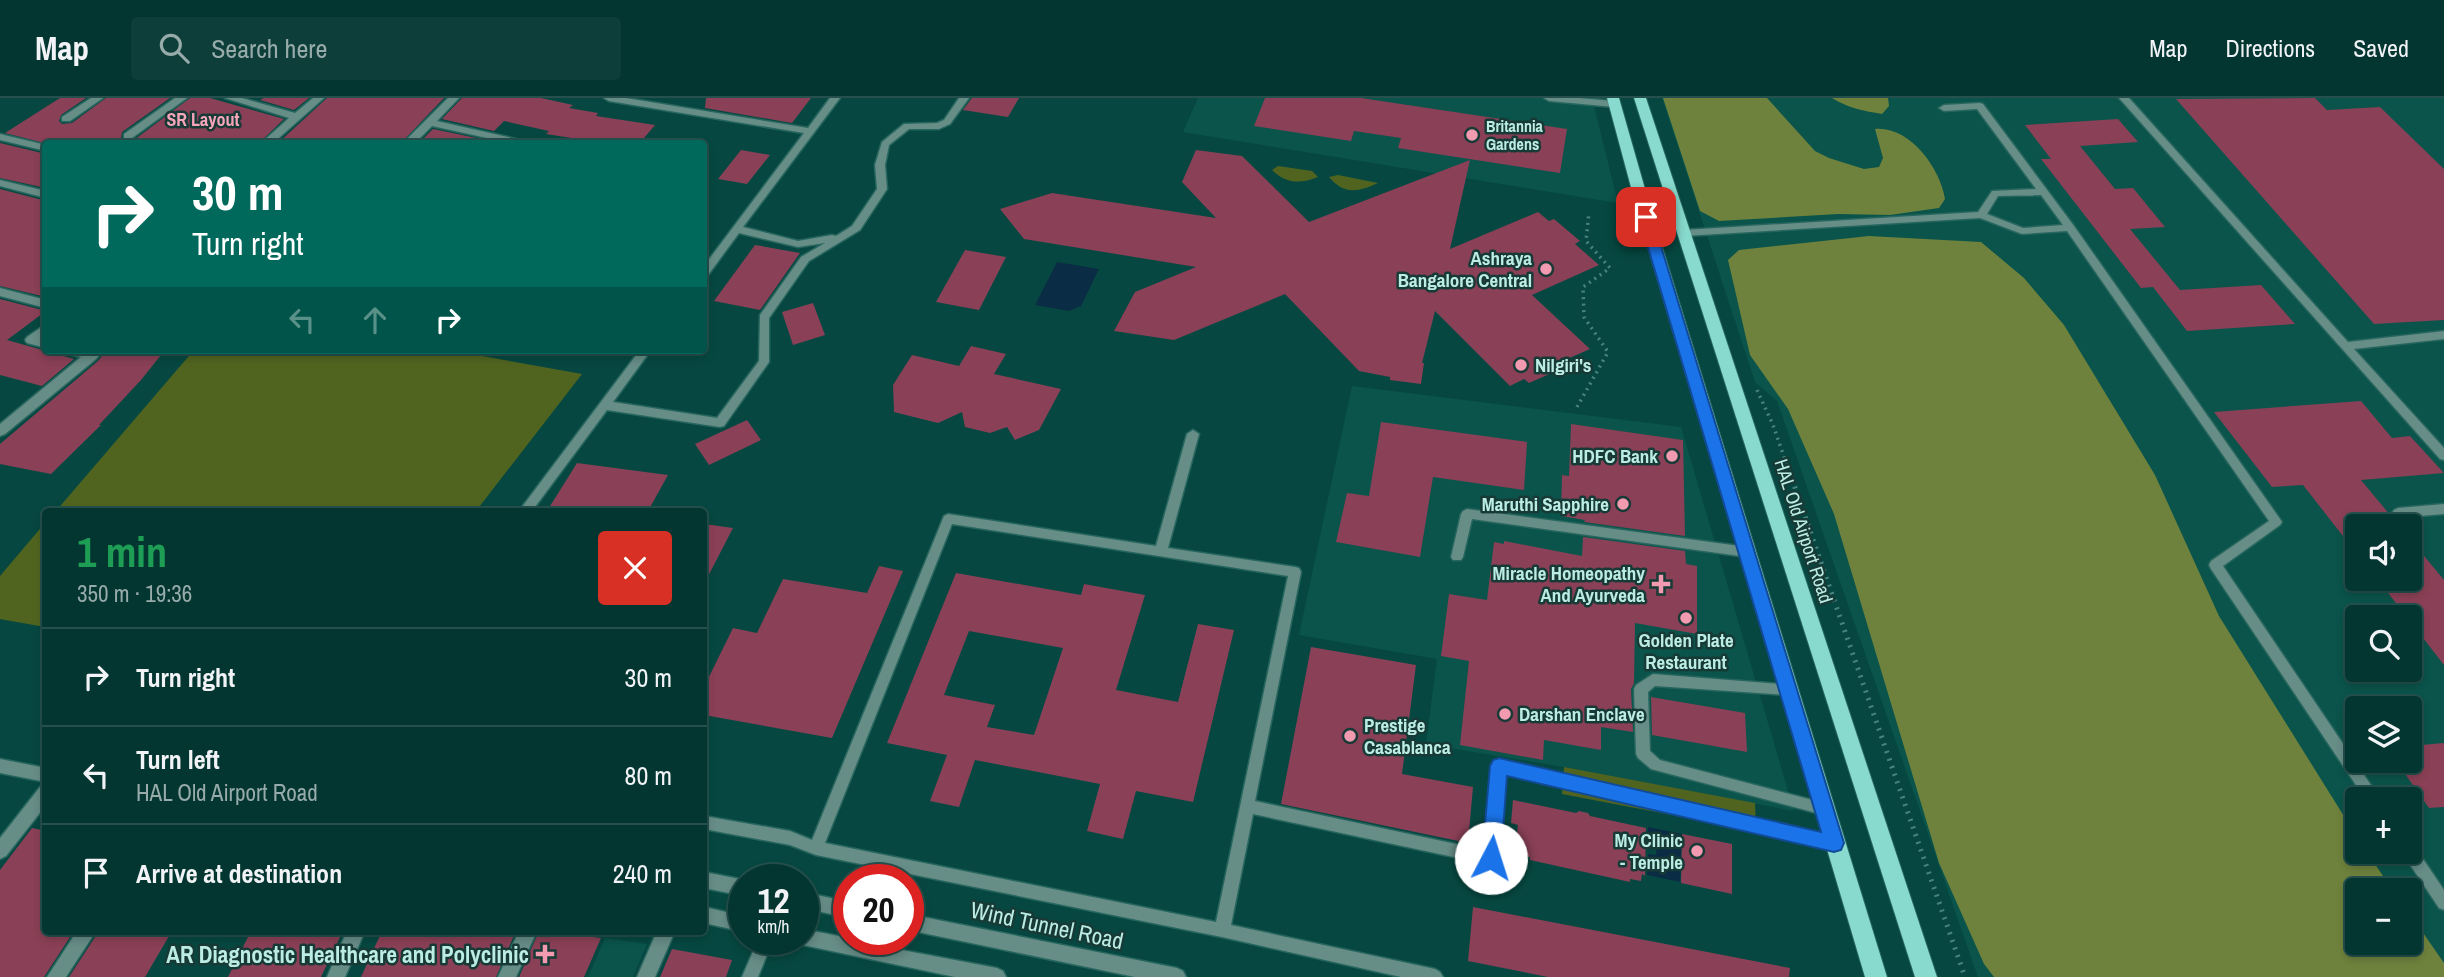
<!DOCTYPE html>
<html lang="en">
<head>
<meta charset="utf-8">
<style>
	:root { --surface:#043631; --page:#0d3e39; --text:#f1f3f6; --muted:#97abab; --line:#25504d }
	body { margin:0; font-family:"Archivo Narrow",sans-serif; background:var(--page); color:var(--text); height:100vh; display:flex; flex-direction:column; font-size:26px; white-space:nowrap }
	* { box-sizing:border-box; margin:0 }
	p { font-size:23px; color:var(--muted) }
	.icon { flex:none; width:38px; height:38px; fill:none; stroke:currentColor; stroke-width:2; stroke-linecap:round; stroke-linejoin:round }
	.map { position:relative; flex:1; overflow:hidden }
	.side { position:absolute; left:42px; top:410px; width:665px; height:427px; display:flex; flex-direction:column; background:var(--surface); border-radius:7px; box-shadow:0 4px 10px #0003,0 0 0 2px var(--line) }
	.side>* { flex:none }
	.banner { position:absolute; left:42px; top:42px; width:665px; height:214px; border-radius:7px; box-shadow:0 4px 10px #0003,0 0 0 2px var(--line); background:#00695c; color:#fff; overflow:hidden }
	.controls { position:absolute; left:2345px; top:416px; display:grid; gap:14px }
	.controls a { display:grid; place-items:center; width:77px; height:77px; border-radius:7px; background:var(--surface); box-shadow:0 4px 10px #0003,0 0 0 2px var(--line); font-size:35px }
	.speed { position:absolute; left:728px; top:766px; display:flex; gap:14px; font-size:35px; font-weight:700; text-align:center }
	.speed>* { display:grid; place-content:center; width:91px; height:91px; border-radius:50%; background:var(--surface); box-shadow:0 4px 10px #0003,0 0 0 2px var(--line); line-height:1 }
	.speed small { font-size:18px; font-weight:400 }
	.speed .limit { border:10px solid #d22; background:#fff; color:#111 }
	.pin { position:absolute; display:grid; place-items:center; width:60px; height:60px; color:#fff; margin:-30px; border-radius:14px; box-shadow:0 4px 10px #0006 }
	.me { position:absolute; width:77px; margin:-38px; rotate:5deg; stroke-linejoin:round; filter:drop-shadow(0 0 5px #0008) }
	.turn { display:flex; align-items:center; gap:24px; height:147px; padding:0 35px; font-size:32px }
	.turn .icon { width:91px; height:91px; stroke-width:2.5 }
	.turn b { display:block; font-size:49px; line-height:60px }
	.lanes { display:flex; align-items:center; height:66px; padding:0 35px; background:#0003; justify-content:center; gap:35px; direction:ltr }
	.lanes .off { opacity:.35 }
	.round { display:grid; place-items:center; flex:none; width:74px; height:74px; border-radius:7px; background:var(--page) }
	.overview { display:flex; align-items:center; justify-content:space-between; height:119px; padding:0 35px }
	h1 { font-size:42px; font-weight:800; line-height:52px; color:#1e9e55 }
	ul { padding:0; list-style:none }
	li { display:flex; align-items:center; gap:21px; height:98px; padding:0 35px; border-top:2px solid var(--line) }
	li div { flex:1 }
	li b { display:block; font-size:26px }
	li em { font-style:normal }
	header { display:flex; align-items:center; gap:42px; box-sizing:border-box; height:98px; padding:0 35px; background:var(--surface); border-bottom:2px solid var(--line) }
	header strong { font-size:33px }
	nav { display:flex; gap:38px; margin-inline-start:auto; font-size:24px }
	.search { width:490px; height:63px; background:var(--page); display:flex; align-items:center; gap:18px; box-sizing:border-box; padding:0 24px; border-radius:7px; color:var(--muted); font-size:26px }
	.map>svg:first-child { display:block }
	.built { fill:#0a544b; fill-rule:evenodd }
	.green { fill:#51641f }
	.forest { fill:#6e823d }
	.water { fill:#0a2d45 }
	.building { fill:#8a4056; fill-rule:evenodd }
	.lines { fill:none; stroke-linecap:round; stroke-linejoin:round }
	.service-casing { stroke:#27665e; stroke-width:3 }
	.minor-casing { stroke:#27665e; stroke-width:3 }
	.tertiary-casing { stroke:#27665e; stroke-width:3 }
	.primary-casing { stroke:#27665e; stroke-width:2 }
	.path-far1 { stroke:#48847d; stroke-width:3.5; stroke-dasharray:2 4.5; stroke-linecap:butt }
	.path { stroke:#48847d; stroke-width:5; stroke-dasharray:2 6; stroke-linecap:butt }
	.service { fill:#668d86; fill-rule:evenodd }
	.minor { fill:#668d86; fill-rule:evenodd }
	.tertiary { fill:#668d86; fill-rule:evenodd }
	.primary { fill:#87dacd; fill-rule:evenodd }
	.route { fill:#1a73e8; stroke:#114b97; stroke-width:2 }
	.poi-dot { fill:#f19ab0; stroke:#183a36; stroke-width:2.5 }
	.labels { text-anchor:middle; dominant-baseline:central; stroke-width:5; stroke-linejoin:round; paint-order:stroke }
	.far-poi-label { font-size:16px; font-weight:bold; fill:#bcede4; stroke:#183a36; text-anchor:start }
	.far-neighbourhood-label { font-size:18px; font-weight:bold; fill:#f7a5ba; stroke:#183a36 }
	.poi-label { font-size:19px; font-weight:bold; fill:#bcede4; stroke:#183a36; text-anchor:end }
	.street-label { font-size:19px; fill:#bcede4; stroke:#183a36 }
	.near-street-label { font-size:23px; fill:#bcede4; stroke:#183a36 }
	.near-poi-label { font-size:23px; font-weight:bold; fill:#bcede4; stroke:#183a36; text-anchor:end }
</style>
</head>
<body>
<header>
<strong>Map</strong>
<div class="search"><svg class="icon" aria-label="search" viewBox="0 0 24 24"><circle cx="10" cy="10" r="6"/><path d="M15 15l6 6"/></svg>Search here</div>
<nav><a>Map</a><a>Directions</a><a>Saved</a></nav>
</header>
<div class="map">
<svg width="2444" height="879" viewBox="0 0 2444 879">
	<rect width="100%" height="100%" fill="#064841"/>
	<g class="built">
		<polygon points="1198,0 1592,0 1618,105 1183,34"/>
		<path d="M1662 0H2444V879H1978L1777 303 1755 284ZM2357 429H2410V481H2357ZM2357 520H2410V572H2357ZM2357 611H2410V663H2357ZM2357 702H2410V754H2357ZM2357 793H2410V845H2357Z"/>
		<polygon points="1352,288 1681,329 1794,713 1564,669 1426,646 1437,561 1299,537"/>
		<polygon points="605,840 647,846 633,879 588,879"/>
	</g>
	<g class="green">
		<path d="M1278 68 1312 73 1318 79C1300 86 1286 86 1272 72Z"/>
		<path d="M1338 77 1378 85C1358 94 1344 97 1329 79Z"/>
		<polygon points="194,252 449,252 582,276 476,413 56,413"/>
		<polygon points="45,425 45,529 0,521 0,478"/>
		<polygon points="1564,669 1755,705 1756,733 1562,696"/>
	</g>
	<g class="forest">
		<path d="M1663 0H1767L1815 53 1829 60 1864 71 1879 69 1883 60 1875 31C1909 28 1940 69 1945 101L1939 110 1890 117 1838 116 1719 123 1700 113Z"/>
		<path d="M1832 0H1888L1889 8 1882 16C1864 13 1848 10 1832 0Z"/>
		<polygon points="1869,138 1981,144 2024,180 2064,227 2155,377 2219,518 2357,739 2357,754 2367,754 2393,793 2357,793 2357,845 2410,845 2410,816 2444,865 2444,879 1994,879 1984,866 1939,765 1834,416 1788,311 1750,257 1728,162 1739,152"/>
	</g>
	<g class="water">
		<polygon points="1057,164 1099,171 1081,208 1069,213 1035,207"/>
		<polygon points="1648,729 1682,736 1680,784 1647,777 1648,756 1656,757 1657,745 1648,742"/>
	</g>
	<g class="building">
		<polygon points="60,0 86,0 61,17 59,23 62,26 72,25 106,0 170,0 122,34 121,40 124,43 134,42 190,0 210,0 284,21 258,46 48,46 5,35"/>
		<polygon points="264,0 309,0 294,12 260,2"/>
		<polygon points="327,0 444,0 400,46 277,46"/>
		<polygon points="462,0 541,0 573,7 569,10 598,15 596,18 655,27 639,46 575,46 578,41 546,36 549,33 504,23 494,33 442,21"/>
		<polygon points="706,0 811,0 792,25 705,10"/>
		<polygon points="972,0 1019,0 1008,19 963,12"/>
		<polygon points="1265,0 1361,0 1567,31 1560,75 1398,50 1401,40 1354,33 1351,43 1254,28"/>
		<polygon points="2315,0 2327,12 2380,9 2444,71 2444,222 2374,226 2176,1"/>
		<polygon points="2118,21 2138,44 2080,48 2115,91 2133,90 2165,129 2130,131 2180,192 2261,187 2295,226 2187,233 2153,189 2141,190 2041,61 2051,61 2025,27"/>
		<polygon points="433,31 486,42 483,46 418,46"/>
		<polygon points="0,45 46,56 46,90 0,80"/>
		<polygon points="741,52 770,57 747,86 718,81"/>
		<polygon points="1196,52 1242,58 1309,124 1470,62 1450,151 1538,114 1549,123 1554,121 1580,143 1575,146 1599,167 1532,197 1590,251 1558,265 1563,270 1529,285 1524,281 1510,288 1435,213 1422,265 1424,265 1421,286 1390,282 1390,279 1359,273 1285,196 1174,242 1114,233 1135,194 1196,169 1024,141 1000,111 1052,95 1216,120 1182,84"/>
		<polygon points="0,91 46,103 46,199 0,188"/>
		<polygon points="755,147 800,155 760,212 714,203"/>
		<polygon points="965,152 1006,159 979,212 936,204"/>
		<polygon points="0,201 46,213 7,242 74,261 42,288 0,277"/>
		<polygon points="813,205 825,237 793,247 782,214"/>
		<polygon points="971,248 1006,256 994,276 1061,291 1039,332 1015,342 1007,329 990,335 965,329 962,314 938,325 894,314 893,287 912,257 959,268"/>
		<polygon points="107,252 165,252 141,282 99,327 101,327 51,376 0,366 0,346 98,263"/>
		<polygon points="2361,303 2392,340 2410,338 2444,375 2361,382 2400,429 2357,429 2357,456 2303,387 2272,389 2214,314"/>
		<polygon points="747,322 761,342 709,367 695,346"/>
		<polygon points="1381,324 1527,344 1524,392 1433,379 1420,459 1336,444 1347,395 1369,398"/>
		<polygon points="1571,326 1683,342 1685,438 1584,424 1585,422 1561,418 1562,377 1569,378"/>
		<polygon points="577,365 668,377 648,413 547,413"/>
		<polygon points="704,426 733,430 704,486"/>
		<polygon points="1583,439 1685,453 1686,466 1697,468 1697,536 1635,525 1634,585 1631,591 1633,634 1601,629 1601,652 1544,642 1543,662 1460,647 1469,563 1441,558 1449,496 1487,502 1494,444 1504,446 1504,443 1582,458"/>
		<polygon points="2410,441 2444,482 2444,567 2385,491 2410,489"/>
		<polygon points="879,468 903,473 832,640 704,617 704,589 733,530 757,535 783,481 867,495"/>
		<path d="M956 475 1081 497 1084 486 1145 497 1116 592 1178 604 1198 526 1234 532 1193 704 1136 693 1123 741 1087 733 1100 686 975 662 959 709 930 703 947 657 887 645ZM969 533 1063 550 1034 637 987 629 995 607 944 597Z"/>
		<polygon points="1311,549 1416,567 1402,676 1473,689 1468,745 1281,706"/>
		<polygon points="1651,599 1745,615 1747,654 1652,637"/>
		<polygon points="2444,645 2444,709 2429,710 2396,663 2410,663 2410,648"/>
		<polygon points="1513,702 1576,715 1579,713 1588,715 1590,718 1646,730 1645,778 1642,776 1641,783 1630,781 1630,784 1530,762 1530,759 1519,757 1519,751 1515,750 1518,727 1511,725"/>
		<polygon points="32,730 46,733 46,833 74,833 44,879 0,879 0,772"/>
		<polygon points="1682,736 1732,746 1732,796 1681,785"/>
		<polygon points="1473,809 1790,870 1789,879 1548,879 1468,863"/>
		<polygon points="99,833 172,833 145,879 69,879"/>
		<polygon points="251,833 308,833 342,835 321,879 228,879"/>
		<polygon points="382,833 516,833 496,879 361,879"/>
		<polygon points="539,833 601,840 584,879 519,879"/>
		<polygon points="672,851 732,862 726,879 660,879"/>
	</g>
	<g class="lines">
		<g class="service-casing">
			<g id="service">
				<polygon points="604,0 626,0 808,30 830,0 840,0 743,129 798,143 832,137 836,138 852,128 877,91 875,67 882,44 904,26 937,25 944,22 959,0 969,0 950,26 939,31 909,31 889,47 885,67 887,91 860,132 809,163 769,220 769,264 724,328 720,329 607,312 532,413 519,413 640,252 651,252 613,304 717,320 759,263 760,217 801,159 825,145 798,149 739,135 708,177 704,178 704,168 804,35 609,3"/>
				<polygon points="1544,0 1579,0 1614,3 1619,6 1614,9 1549,3"/>
				<polygon points="2119,0 2129,0 2348,244 2444,233 2444,241 2354,251 2444,350 2444,362 2440,361"/>
				<path d="M1980 5 1983 6 2074 128 2280 421 2282 424 2280 427 2223 468 2381 702H2366L2211 471 2209 467 2211 463 2269 423 2067 133 2022 136 1980 120 1684 138 1679 135 1684 132 1978 114 1992 93 2036 91 1977 11 1944 13 1939 10 1944 7ZM2041 97 2063 127 2023 130 1987 116 1998 98Z"/>
				<path d="M1193 332 1199 336 1168 450 1295 469 1299 470 1301 474 1255 703 1484 752 1492 668 1494 664 1499 662 1834 738 1839 740 1841 745 1839 750 1834 752 1505 676 1498 760 1496 765 1491 767 1253 716 1231 827 1435 871 1440 874 1443 879H1401L1222 839 816 757 790 747 704 731V718L790 733 812 742 944 418 948 416 1156 448 1187 336ZM952 426 1288 478 1216 824 825 745Z"/>
				<polygon points="2444,406 2444,416 2398,420 2394,418 2392,415 2394,412 2398,410"/>
				<polygon points="1467,411 1747,449 1751,451 1753,454 1751,457 1747,459 1472,421 1463,459 1461,462 1453,462 1451,459 1461,416 1463,413"/>
				<polygon points="1653,576 1793,587 1795,591 1793,595 1788,597 1655,588 1648,594 1650,653 1660,662 1824,705 1829,706 1831,711 1829,716 1824,717 1651,671 1638,660 1636,656 1634,591 1636,587"/>
				<polygon points="2410,747 2415,749 2444,792 2444,812 2439,810 2405,759 2403,754 2410,754"/>
				<polygon points="758,842 773,842 758,879 742,879"/>
			</g>
		</g>
		<g class="minor-casing">
			<g id="minor">
				<polygon points="91,0 103,0 70,23 62,23 62,19"/>
				<polygon points="175,0 187,0 132,40 124,40 124,36"/>
				<polygon points="225,0 242,0 295,15 313,0 324,0 272,46 260,46 289,20"/>
				<polygon points="448,0 459,0 437,23 538,46 515,46 432,28 414,46 402,46"/>
				<polygon points="0,36 46,47 46,53 0,42"/>
				<polygon points="0,82 46,93 46,100 0,88"/>
				<polygon points="0,190 46,202 46,210 0,198"/>
				<polygon points="46,226 46,237 41,240 46,242 46,250 27,245 25,242 27,239"/>
				<polygon points="63,252 104,252 96,261 5,336 0,338 0,326 81,259 65,255"/>
				<polygon points="46,687 46,707 6,758 0,761 0,740 40,689"/>
				<polygon points="77,833 96,833 66,879 47,879"/>
				<polygon points="347,833 365,833 345,879 327,879"/>
				<polygon points="519,833 537,833 516,879 498,879"/>
				<polygon points="657,833 675,833 655,879 637,879"/>
			</g>
		</g>
		<g class="tertiary-casing">
			<g id="tertiary">
				<polygon points="0,661 46,670 46,684 0,675"/>
				<polygon points="704,774 745,782 744,798 704,790"/>
				<polygon points="803,794 849,804 849,820 803,810"/>
				<polygon points="704,809 744,818 744,834 704,825"/>
				<polygon points="908,816 1177,870 1183,873 1186,879 1135,879 908,832"/>
				<polygon points="803,831 849,840 849,842 997,870 1003,873 1006,879 955,879 803,847 796,842 803,842"/>
			</g>
		</g>
		<g class="primary-casing">
			<g id="primary">
				<polygon points="1607,0 1619,0 1653,119 1887,879 1865,879 1639,119"/>
				<polygon points="1634,0 1646,0 1937,879 1915,879"/>
			</g>
		</g>
		<g class="path-far1">
			<polyline points="1757,292 1773,327 1792,382"/>
			<polyline points="1577,309 1608,254 1584,219 1583,189 1610,170 1586,143 1589,114"/>
		</g>
		<polyline class="path" points="1792,381 1965,879"/>
		<use href="#service" class="service"/>
		<use href="#minor" class="minor"/>
		<use href="#tertiary" class="tertiary"/>
		<use href="#primary" class="primary"/>
	</g>
	<polygon class="route" points="1646,115 1652,119 1844,745 1841,752 1834,754 1507,678 1501,760 1498,766 1491,769 1485,766 1482,760 1490,668 1493,662 1499,660 1821,734 1639,119"/>
	<g class="poi-dot">
		<circle cx="1472" cy="37" r="7"/>
		<circle cx="1546" cy="171" r="7"/>
		<circle cx="1521" cy="267" r="7"/>
		<circle cx="1672" cy="358" r="7"/>
		<circle cx="1623" cy="406" r="7"/>
		<path d="M1657.5 475.5h7v7h7v7h-7v7h-7v-7h-7v-7h7z"/>
		<circle cx="1686" cy="520" r="7"/>
		<circle cx="1505" cy="616" r="7"/>
		<circle cx="1350" cy="638" r="7"/>
		<circle cx="1697" cy="753" r="7"/>
		<path d="M541.5 845.5h7v7h7v7h-7v7h-7v-7h-7v-7h7z"/>
	</g>
	<g class="labels">
		<g class="far-poi-label">
			<text x="1486" y="28">Britannia<tspan x="1486" dy="18">Gardens</tspan></text>
		</g>
		<g class="far-neighbourhood-label">
			<text x="203" y="21">SR Layout</text>
		</g>
		<g class="poi-label">
			<text x="1532" y="160">Ashraya<tspan x="1532" dy="22">Bangalore Central</tspan></text>
			<text x="1535" y="267" text-anchor="start">Nilgiri's</text>
			<text x="1658" y="358">HDFC Bank</text>
			<text x="1609" y="406">Maruthi Sapphire</text>
			<text x="1645" y="475">Miracle Homeopathy<tspan x="1645" dy="22">And Ayurveda</tspan></text>
			<text x="1686" y="542" text-anchor="middle">Golden Plate<tspan x="1686" dy="22">Restaurant</tspan></text>
			<text x="1519" y="616" text-anchor="start">Darshan Enclave</text>
			<text x="1364" y="627" text-anchor="start">Prestige<tspan x="1364" dy="22">Casablanca</tspan></text>
			<text x="1683" y="742">My Clinic<tspan x="1683" dy="22">- Temple</tspan></text>
		</g>
		<g class="street-label">
			<text transform="translate(1804 433) rotate(72)">HAL Old Airport Road</text>
		</g>
		<g class="near-street-label">
			<text transform="translate(1047 827) rotate(12)">Wind Tunnel Road</text>
		</g>
		<g class="near-poi-label">
			<text x="529" y="856">AR Diagnostic Healthcare and Polyclinic</text>
		</g>
	</g>
</svg>
<div class="controls">
<a><svg class="icon" aria-label="sound" viewBox="0 0 24 24"><path d="M4 9h4l5-4v14l-5-4H4zM17 9q2 3 0 6"/></svg></a>
<a><svg class="icon" aria-label="search" viewBox="0 0 24 24"><circle cx="10" cy="10" r="6"/><path d="M15 15l6 6"/></svg></a>
<a><svg class="icon" aria-label="layers" viewBox="0 0 24 24"><path d="M12 4l9 5-9 5-9-5zM3 14l9 5 9-5"/></svg></a>
<a>+</a>
<a>−</a>
</div>
<div class="speed"><div>12<small>km/h</small></div><div class="limit">20</div></div>
<div class="pin" style="left:1646px;top:119px;background:#d93025"><svg class="icon" aria-label="arrive" viewBox="0 0 24 24"><path d="M6 21V4h12l-3 4 3 4H6"/></svg></div>
<svg class="me" style="left:1491px;top:760px" viewBox="-20 -20 40 40"><circle r="19" fill="#fff"/><path d="M0-13L10 11 0 6-10 11z" fill="#1a73e8"/></svg>
<div class="banner">
<div class="turn"><svg class="icon" aria-label="right" viewBox="0 0 24 24"><path d="M7 20v-9h11M14 6l5 5-5 5"/></svg><div><b>30 m</b>Turn right</div></div>
<div class="lanes"><svg class="icon off" aria-label="left" viewBox="0 0 24 24"><path d="M17 20v-9H6M10 6l-5 5 5 5"/></svg><svg class="icon off" aria-label="ahead" viewBox="0 0 24 24"><path d="M12 20V5M6 11l6-6 6 6"/></svg><svg class="icon" aria-label="right" viewBox="0 0 24 24"><path d="M7 20v-9h11M14 6l5 5-5 5"/></svg></div>
</div>
<section class="side">
<div class="overview"><div><h1>1 min</h1><p>350 m · 19:36</p></div><a class="round" style="background:#d93025;color:#fff"><svg class="icon" aria-label="close" viewBox="0 0 24 24"><path d="M6 6l12 12M18 6L6 18"/></svg></a></div>
<ul>
<li><svg class="icon" aria-label="right" viewBox="0 0 24 24"><path d="M7 20v-9h11M14 6l5 5-5 5"/></svg><div><b>Turn right</b></div><em>30 m</em></li>
<li><svg class="icon" aria-label="left" viewBox="0 0 24 24"><path d="M17 20v-9H6M10 6l-5 5 5 5"/></svg><div><b>Turn left</b><p>HAL Old Airport Road</p></div><em>80 m</em></li>
<li><svg class="icon" aria-label="arrive" viewBox="0 0 24 24"><path d="M6 21V4h12l-3 4 3 4H6"/></svg><div><b>Arrive at destination</b></div><em>240 m</em></li>
</ul>
</section>
</div>
</body>
</html>
